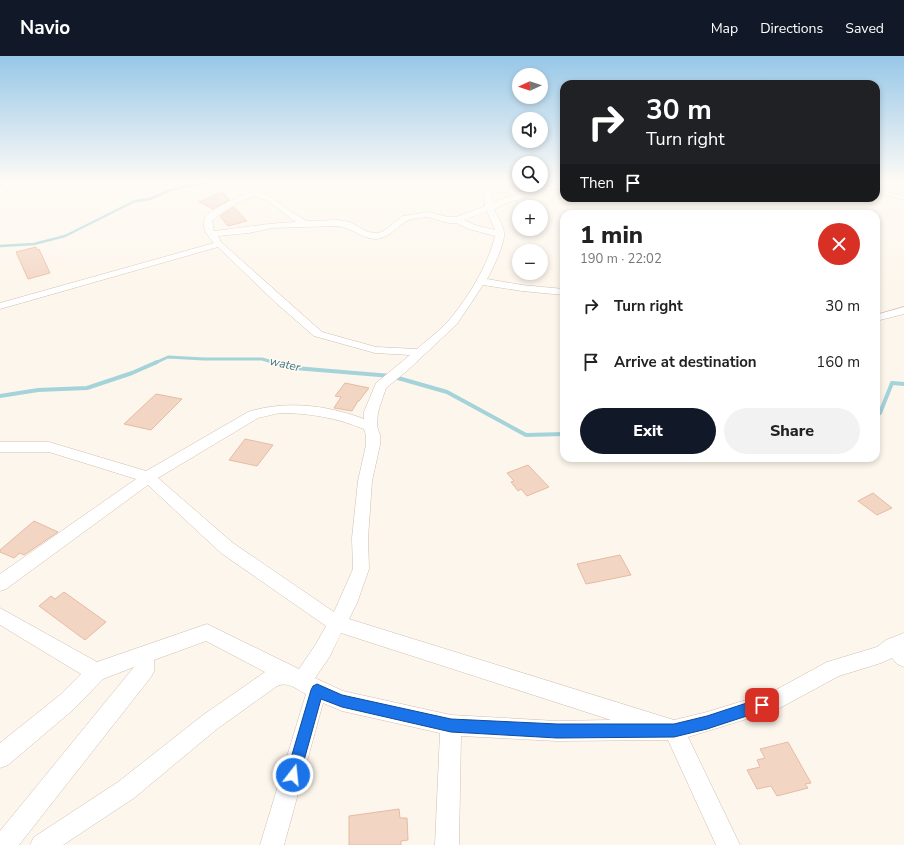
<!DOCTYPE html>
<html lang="en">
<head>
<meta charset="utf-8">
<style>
	:root { --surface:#fff; --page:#f2f2f2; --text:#222; --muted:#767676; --accent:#111827 }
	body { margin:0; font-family:"Nunito Sans",sans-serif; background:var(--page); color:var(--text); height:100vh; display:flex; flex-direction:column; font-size:15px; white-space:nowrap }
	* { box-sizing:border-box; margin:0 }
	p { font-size:13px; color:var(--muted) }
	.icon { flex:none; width:22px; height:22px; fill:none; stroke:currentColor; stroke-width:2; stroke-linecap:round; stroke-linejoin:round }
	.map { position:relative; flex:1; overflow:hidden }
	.drawer { position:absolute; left:560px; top:154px; width:320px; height:252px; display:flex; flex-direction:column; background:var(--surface); border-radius:12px; box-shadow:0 2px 6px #0003 }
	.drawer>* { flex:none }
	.hud { position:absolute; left:560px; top:24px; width:320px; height:122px; border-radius:12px; box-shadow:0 2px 6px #0003; background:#202124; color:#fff; overflow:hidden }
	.needle { width:26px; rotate:267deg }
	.tools { position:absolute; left:512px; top:12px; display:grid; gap:8px }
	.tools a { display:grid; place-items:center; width:36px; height:36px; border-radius:50%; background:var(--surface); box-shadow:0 2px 6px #0003; font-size:20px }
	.pin { position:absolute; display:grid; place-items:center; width:34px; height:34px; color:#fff; margin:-17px; border-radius:8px; box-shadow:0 2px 6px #0006 }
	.me { position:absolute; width:44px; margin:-22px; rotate:16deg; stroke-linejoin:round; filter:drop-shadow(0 0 3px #0008) }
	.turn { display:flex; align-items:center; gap:14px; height:84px; padding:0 20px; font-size:18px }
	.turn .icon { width:52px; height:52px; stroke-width:2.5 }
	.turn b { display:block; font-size:28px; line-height:34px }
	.then { display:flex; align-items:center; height:38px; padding:0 20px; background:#0003; gap:8px; font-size:15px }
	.round { display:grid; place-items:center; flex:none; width:42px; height:42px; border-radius:21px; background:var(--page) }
	.summary { display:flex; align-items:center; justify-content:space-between; height:68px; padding:0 20px }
	h1 { font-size:24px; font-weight:800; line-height:30px }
	.action { display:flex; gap:8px; margin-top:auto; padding:8px 20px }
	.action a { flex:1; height:46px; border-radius:24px; background:var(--accent); color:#fff; font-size:16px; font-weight:800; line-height:46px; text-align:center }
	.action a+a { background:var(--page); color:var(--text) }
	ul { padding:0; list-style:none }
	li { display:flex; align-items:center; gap:12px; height:56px; padding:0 20px }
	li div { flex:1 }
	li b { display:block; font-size:15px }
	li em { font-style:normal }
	header { display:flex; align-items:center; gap:24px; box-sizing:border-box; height:56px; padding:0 20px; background:var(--accent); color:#fff }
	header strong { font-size:19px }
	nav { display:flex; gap:22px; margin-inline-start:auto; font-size:14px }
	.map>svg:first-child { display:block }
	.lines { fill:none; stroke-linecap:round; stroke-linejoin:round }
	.stream-far2 { stroke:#a5d3da; stroke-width:2.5 }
	.stream-far1 { stroke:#a5d3da; stroke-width:3 }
	.stream { stroke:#a5d3da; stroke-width:4 }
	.building { fill:#f3d5c3; stroke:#e6bba3 }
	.minor-casing { stroke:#d1beb0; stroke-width:1 }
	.minor { fill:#fff; fill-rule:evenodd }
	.route { fill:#1a73e8; stroke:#114b97 }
	.labels { text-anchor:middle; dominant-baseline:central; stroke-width:3; stroke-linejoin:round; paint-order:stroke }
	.water-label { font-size:12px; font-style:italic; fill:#437c86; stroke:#fffaf3 }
</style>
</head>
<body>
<header>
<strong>Navio</strong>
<nav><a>Map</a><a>Directions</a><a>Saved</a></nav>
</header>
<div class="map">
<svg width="904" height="789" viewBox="0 0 904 789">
	<rect width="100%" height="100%" fill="#fdf6ec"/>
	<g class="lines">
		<polyline class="stream-far2" points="0,190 34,188 65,180 135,145 150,143 170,134 209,126"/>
		<polyline class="stream-far1" points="155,307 168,301 204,303 262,303 276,307"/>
		<g class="stream">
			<polyline points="272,306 295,312 391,320 447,336 526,379 564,378"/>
			<polyline points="0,340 38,334 87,332 132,317 157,306"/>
			<polyline points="876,360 880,357 892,327 904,328"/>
		</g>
	</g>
	<g class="building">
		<polygon points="222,136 229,144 213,153 199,146"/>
		<polygon points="234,151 247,165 228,170 220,160"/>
		<polygon points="36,191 37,194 39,193 50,217 28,223 16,196"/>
		<polygon points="345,327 369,332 359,345 358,345 352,355 334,352 341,341 335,340"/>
		<polygon points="156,338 182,343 151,374 124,368"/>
		<polygon points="245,383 273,389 257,410 229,404"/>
		<polygon points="528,409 549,431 527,440 521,433 518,435 511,426 514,425 507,417"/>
		<polygon points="873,437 892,452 877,459 858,445"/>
		<polygon points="34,465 58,476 24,499 20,497 14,502 0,496 0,494"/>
		<polygon points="620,499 631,519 586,528 577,508"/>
		<polygon points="64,536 106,566 85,584 39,550 51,540 55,543"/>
		<polygon points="788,686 811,727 805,728 808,732 777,740 771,730 757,733 747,714 760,711 757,704 765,702 760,693"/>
		<polygon points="399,753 400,762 407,762 408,784 401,785 401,789 349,789 349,760"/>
	</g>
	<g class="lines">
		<g class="minor-casing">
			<g id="minor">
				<polygon points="10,126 19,126 0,138 0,133"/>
				<path d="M284 126H299L262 137 275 143 290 155 307 165 338 164 350 166 368 176 376 177 382 176 403 160 428 156 448 161H456L485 150 484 135 464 126H476L485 130 486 126H494L492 132H506L520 136H526L537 129H541V126H551L548 129H564V133H541L531 140 504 148 494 154C498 161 505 171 504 180 503 191 493 213 487 223L522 229 564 233V239L522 235 483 229 457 268 408 314 386 332 378 356 377 370 380 379V389L372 425 368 482 369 513 357 547 349 563 674 664 707 656 772 636 827 606 877 591 886 584 904 577V611L897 608 892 602 881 607 839 620 776 654 688 681 740 789H716L668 684 557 685 461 680 459 789H435L440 677 342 655 323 647 284 789H260L306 638C296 633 288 625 277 630L217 673 134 742 63 789H30L34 781 118 726 203 659 265 616 206 585 154 604V615L151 621 19 789H0V775L134 611 103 623 74 653 8 709 0 712V687L60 639 81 618 0 569V552L97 606 207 568 299 613 316 588 326 570 221 497 148 429 6 533 0 535V518L136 423 49 396H0V386H49L146 415 248 356C286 344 327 349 364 363V356L376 327 410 299 375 297 314 280 276 247 218 191 0 253V247L214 187C209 181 202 174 204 165 207 149 269 130 284 126ZM492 136H505L515 139 498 144 493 148ZM255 140 266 144 296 166C268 167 242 172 214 175L212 165C224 154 239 145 255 140ZM487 155 495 174 475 169 464 164ZM428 161 448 167H456L469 173 495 180C488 209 469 240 450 263 441 274 428 283 417 293L376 291 322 276 221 186 218 180 249 177 272 172 338 170C352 172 363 183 376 183 391 182 397 169 409 164 414 162 422 162 428 161ZM280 357C310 357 337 362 364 373L366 379V389L358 425 352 482 353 513 334 556 233 487 158 422 258 362ZM341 577 611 664 557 665 451 659 343 635 315 622 330 600Z"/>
				<polygon points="876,133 904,140 904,144 876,137"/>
				<polygon points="904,251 904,258 876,265 876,259"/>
			</g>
		</g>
		<use href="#minor" class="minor"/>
	</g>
	<linearGradient id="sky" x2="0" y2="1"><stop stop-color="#97c7e8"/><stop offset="0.53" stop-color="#fefbf6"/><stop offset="1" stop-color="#fefbf6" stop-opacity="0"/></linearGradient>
	<rect width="904" height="237" fill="url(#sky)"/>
	<polygon class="route" points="317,628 342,639 451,663 557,668 674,668 707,660 762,642 767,644 769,649 767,653 762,655 707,673 674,681 557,682 451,676 342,651 321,643 300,719 298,724 293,726 288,724 286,719 311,634 313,630"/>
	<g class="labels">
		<g class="water-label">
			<text transform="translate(285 308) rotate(13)">water</text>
		</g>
	</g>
</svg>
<div class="tools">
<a><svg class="needle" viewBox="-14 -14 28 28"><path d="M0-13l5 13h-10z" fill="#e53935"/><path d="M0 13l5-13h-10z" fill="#767676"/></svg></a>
<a><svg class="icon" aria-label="sound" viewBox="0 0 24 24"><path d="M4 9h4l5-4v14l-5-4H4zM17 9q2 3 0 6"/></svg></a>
<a><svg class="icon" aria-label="search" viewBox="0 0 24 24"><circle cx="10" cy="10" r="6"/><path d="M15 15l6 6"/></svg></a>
<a>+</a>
<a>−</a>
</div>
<div class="pin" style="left:762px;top:649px;background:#d93025"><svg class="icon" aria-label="arrive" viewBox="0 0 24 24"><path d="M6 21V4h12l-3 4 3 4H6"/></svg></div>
<svg class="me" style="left:293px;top:719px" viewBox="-20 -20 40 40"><circle r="17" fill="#1a73e8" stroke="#fff" stroke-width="3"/><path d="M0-11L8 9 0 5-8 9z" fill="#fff"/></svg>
<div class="hud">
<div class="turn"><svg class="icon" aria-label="right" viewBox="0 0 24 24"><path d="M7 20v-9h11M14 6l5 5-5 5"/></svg><div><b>30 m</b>Turn right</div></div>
<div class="then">Then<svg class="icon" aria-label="arrive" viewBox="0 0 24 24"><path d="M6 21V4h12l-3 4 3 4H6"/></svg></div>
</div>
<section class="drawer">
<div class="summary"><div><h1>1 min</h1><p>190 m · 22:02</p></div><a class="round" style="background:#d93025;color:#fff"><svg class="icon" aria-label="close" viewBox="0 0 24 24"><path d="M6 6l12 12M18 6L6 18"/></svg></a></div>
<ul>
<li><svg class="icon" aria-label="right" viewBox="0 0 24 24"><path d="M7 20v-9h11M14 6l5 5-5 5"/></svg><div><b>Turn right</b></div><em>30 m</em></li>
<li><svg class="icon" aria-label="arrive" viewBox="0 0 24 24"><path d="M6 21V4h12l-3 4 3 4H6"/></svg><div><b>Arrive at destination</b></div><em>160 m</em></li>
</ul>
<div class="action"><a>Exit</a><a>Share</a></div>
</section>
</div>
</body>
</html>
